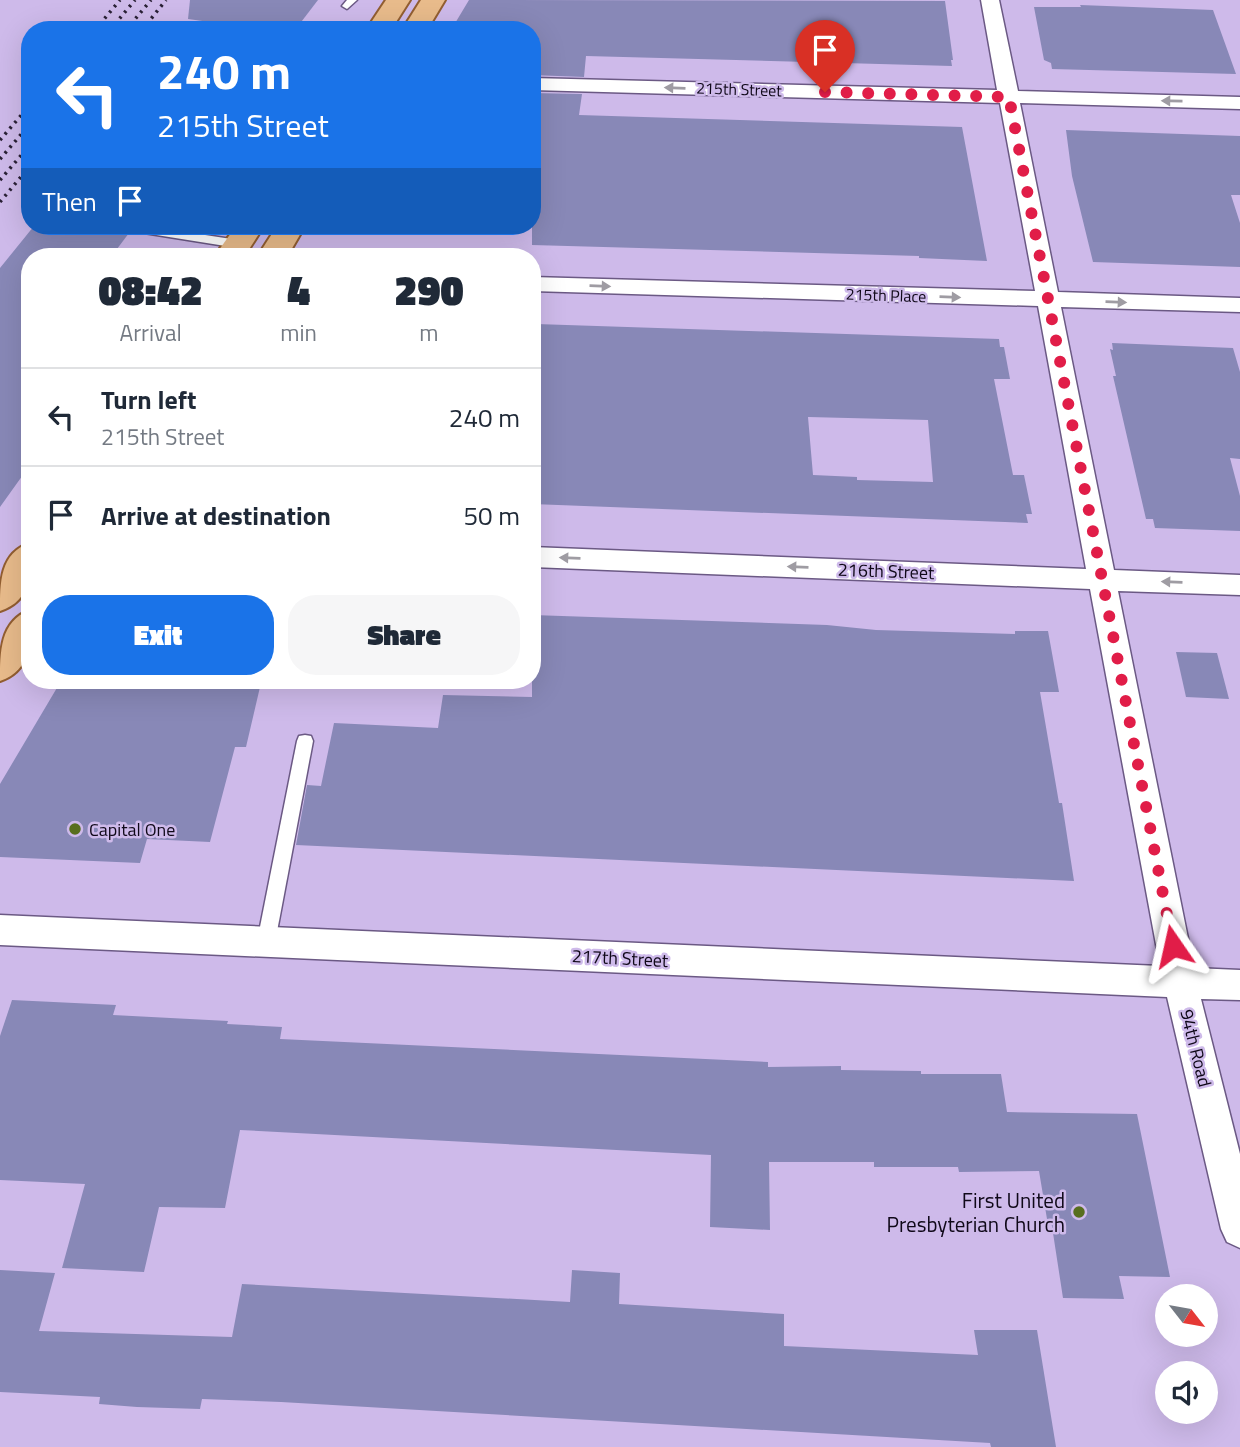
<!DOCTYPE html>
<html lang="en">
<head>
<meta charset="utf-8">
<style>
	:root { --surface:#fff; --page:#f6f6f7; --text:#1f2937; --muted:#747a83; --line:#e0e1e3; --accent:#1a73e8 }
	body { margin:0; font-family:"Titillium Web",sans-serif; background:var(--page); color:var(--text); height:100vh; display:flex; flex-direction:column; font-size:26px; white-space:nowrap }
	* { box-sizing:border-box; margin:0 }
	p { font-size:23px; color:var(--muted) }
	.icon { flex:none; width:38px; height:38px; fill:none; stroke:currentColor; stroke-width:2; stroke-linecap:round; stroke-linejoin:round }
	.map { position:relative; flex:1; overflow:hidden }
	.side { position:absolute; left:21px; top:248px; width:520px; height:441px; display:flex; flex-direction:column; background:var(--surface); border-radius:28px; box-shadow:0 7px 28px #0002 }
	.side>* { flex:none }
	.hud { position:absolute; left:21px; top:21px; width:520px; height:214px; border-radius:28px; box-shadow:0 7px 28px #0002; background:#1a73e8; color:#fff; overflow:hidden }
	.needle { width:46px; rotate:121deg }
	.controls { position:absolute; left:1155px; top:1284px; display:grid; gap:14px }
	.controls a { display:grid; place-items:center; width:63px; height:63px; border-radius:50%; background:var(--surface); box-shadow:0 7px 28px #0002; font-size:35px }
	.pin { position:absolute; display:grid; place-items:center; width:60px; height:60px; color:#fff; margin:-72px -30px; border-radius:50% 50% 50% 0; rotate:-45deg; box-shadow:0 0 7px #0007 }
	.pin .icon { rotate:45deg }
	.me { position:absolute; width:77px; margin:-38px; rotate:349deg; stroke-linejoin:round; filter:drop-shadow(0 0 5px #0008) }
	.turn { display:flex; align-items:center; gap:24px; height:147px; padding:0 21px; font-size:32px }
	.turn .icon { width:91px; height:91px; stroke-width:2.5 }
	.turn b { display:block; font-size:49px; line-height:60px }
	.then { display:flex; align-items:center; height:66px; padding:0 21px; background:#0003; gap:14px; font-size:26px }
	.eta { display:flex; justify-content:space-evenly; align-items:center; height:119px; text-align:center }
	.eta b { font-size:42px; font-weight:800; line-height:49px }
	.primary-button { display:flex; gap:14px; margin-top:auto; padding:14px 21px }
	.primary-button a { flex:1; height:80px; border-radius:28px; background:var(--accent); color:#fff; font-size:28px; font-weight:800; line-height:80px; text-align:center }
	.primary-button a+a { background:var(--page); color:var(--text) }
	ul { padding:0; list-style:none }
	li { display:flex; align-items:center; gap:21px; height:98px; padding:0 21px; border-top:2px solid var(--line) }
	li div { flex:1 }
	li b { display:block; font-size:26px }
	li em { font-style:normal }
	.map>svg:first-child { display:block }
	.building { fill:#8888b7; fill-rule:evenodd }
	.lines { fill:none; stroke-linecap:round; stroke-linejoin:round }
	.service-casing { stroke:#6b5984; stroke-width:3 }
	.minor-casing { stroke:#6b5984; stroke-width:3 }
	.primary-casing { stroke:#925e31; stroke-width:4 }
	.service { fill:#fff; fill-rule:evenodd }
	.minor { fill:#fff; fill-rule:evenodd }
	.primary { fill:#e8bb8b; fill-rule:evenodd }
	.rail { stroke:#292035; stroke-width:3.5; stroke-dasharray:2.5 5; stroke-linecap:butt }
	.oneway { fill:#9f9ca3 }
	.route { stroke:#e11d48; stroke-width:12; stroke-dasharray:0 21.6 }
	.poi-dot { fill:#586e1e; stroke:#cebaea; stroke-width:2.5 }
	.labels { text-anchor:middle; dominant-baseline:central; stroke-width:5; stroke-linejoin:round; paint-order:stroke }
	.far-street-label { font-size:16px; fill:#0f0818; stroke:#cebaea }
	.street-label { font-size:18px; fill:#0f0818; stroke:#cebaea }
	.poi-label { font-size:18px; fill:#0f0818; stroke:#cebaea; text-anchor:start }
	.near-poi-label { font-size:21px; fill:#0f0818; stroke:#cebaea; text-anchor:end }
</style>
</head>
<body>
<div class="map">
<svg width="1240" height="1447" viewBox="0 0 1240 1447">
	<rect width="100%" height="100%" fill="#cebaea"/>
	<g class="building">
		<polygon points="190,0 318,0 295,30 266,30 188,19"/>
		<polygon points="469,0 945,1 953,60 951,60 952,66 586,56 584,77 532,75 532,30 451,30"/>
		<polygon points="1080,5 1213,10 1236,74 1052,69 1051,63 1044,60 1034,7 1081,7"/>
		<polygon points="532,93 582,94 579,115 962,127 987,261 919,258 919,256 532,245"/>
		<polygon points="1066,130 1240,136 1240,195 1231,195 1240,223 1240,267 1093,262 1072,176"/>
		<polygon points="34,226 117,226 129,233 111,257 30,257 30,465 0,507 0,268"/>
		<path d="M536 324 999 339 1000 347H1004L1010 379H994L1013 475H1024L1032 514H1026L1028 523 532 504V358ZM808 417 928 420 933 482 857 480V477L813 475Z"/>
		<polygon points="1112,343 1233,348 1240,372 1240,459 1230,458 1240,496 1240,531 1155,528 1153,519 1146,519 1113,376 1116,376 1110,349 1113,350"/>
		<polygon points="532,615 827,625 876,630 1015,634 1015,631 1048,631 1059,692 1040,692 1059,803 1062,803 1074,881 296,845 307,785 321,786 334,723 438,728 443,695 532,697"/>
		<polygon points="1176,652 1217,653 1229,699 1186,697"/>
		<polygon points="61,681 205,681 204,686 260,687 246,747 235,747 210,842 147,839 140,863 0,857 0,784"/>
		<polygon points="12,1000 116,1005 113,1015 228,1021 227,1024 282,1027 280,1039 768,1062 768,1067 841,1066 841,1070 921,1071 921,1074 1001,1074 1007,1112 1137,1114 1170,1277 1119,1276 1124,1299 1063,1298 1051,1220 1047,1219 1039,1171 959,1172 958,1167 874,1167 874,1162 769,1162 770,1230 710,1227 711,1155 240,1130 225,1208 159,1207 144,1272 62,1268 85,1184 0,1180 0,1036"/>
		<polygon points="0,1270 55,1273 39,1331 232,1337 242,1284 570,1302 572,1270 620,1273 619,1304 784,1314 784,1346 978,1355 974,1330 1037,1330 1056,1447 991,1447 990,1443 281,1402 202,1399 200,1409 137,1407 99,1404 100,1397 0,1392"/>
	</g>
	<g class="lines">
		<g class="service-casing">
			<g id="service">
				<polygon points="347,0 357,0 347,9 342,6"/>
				<polygon points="119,226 146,226 238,240 244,244 238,248 125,230"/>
				<polygon points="305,735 311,736 313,741 275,942 272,948 266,950 260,948 257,942 297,741 299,736"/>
			</g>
		</g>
		<g class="minor-casing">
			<polygon id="minor" points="981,0 999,0 1018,91 1240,97 1240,109 1020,103 1058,292 1240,298 1240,312 1061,307 1114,570 1240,575 1240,595 1118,591 1194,968 1240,970 1240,1000 1201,999 1240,1154 1240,1248 1227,1242 1221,1229 1167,997 0,945 0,915 1160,966 1090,589 532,567 532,547 1086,569 1038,306 532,291 532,277 1035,291 1000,103 532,90 532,78 997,90"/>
		</g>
		<g class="primary-casing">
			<g id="primary">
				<polygon points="386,0 410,0 391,30 366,30"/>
				<polygon points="421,0 445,0 427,30 402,30"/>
				<polygon points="236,226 264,226 244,257 214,257"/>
				<polygon points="277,226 305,226 287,257 257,257"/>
				<path d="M30 543C30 572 33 600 0 611 0 582 0 553 30 543Z"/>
				<path d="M30 610C30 639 33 670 0 681 0 652 0 621 30 610Z"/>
			</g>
		</g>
		<use href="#service" class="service"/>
		<use href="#minor" class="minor"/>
		<use href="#primary" class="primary"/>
		<g class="rail">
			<polyline points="95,30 120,0"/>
			<polyline points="110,30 135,0"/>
			<polyline points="126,30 151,0"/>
			<polyline points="142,30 166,0"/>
			<polyline points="0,140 30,105"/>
			<polyline points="0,159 30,124"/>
			<polyline points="0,180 30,145"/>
			<polyline points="0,202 30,166"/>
		</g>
	</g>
	<defs><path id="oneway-solid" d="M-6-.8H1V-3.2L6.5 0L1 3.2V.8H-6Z" transform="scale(1.75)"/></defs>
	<g class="oneway">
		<use href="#oneway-solid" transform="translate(675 88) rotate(-178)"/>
		<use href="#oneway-solid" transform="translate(1172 101) rotate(-179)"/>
		<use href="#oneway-solid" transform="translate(600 286) rotate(2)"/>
		<use href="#oneway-solid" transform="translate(950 297) rotate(2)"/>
		<use href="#oneway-solid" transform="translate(1116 302) rotate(2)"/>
		<use href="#oneway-solid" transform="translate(570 558) rotate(-178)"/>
		<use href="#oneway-solid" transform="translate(798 567) rotate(-178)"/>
		<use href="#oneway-solid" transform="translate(1172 582) rotate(-178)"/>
	</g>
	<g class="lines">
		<polyline class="route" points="825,92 1009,97 1173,946"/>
	</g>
	<g class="poi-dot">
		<circle cx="75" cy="829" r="7"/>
		<circle cx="1079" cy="1212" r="7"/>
	</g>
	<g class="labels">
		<g class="far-street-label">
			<text transform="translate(739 89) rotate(2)">215th Street</text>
			<text transform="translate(886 295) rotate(2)">215th Place</text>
		</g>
		<g class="street-label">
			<text transform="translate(886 571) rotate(2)">216th Street</text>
			<text transform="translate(620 958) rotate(3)">217th Street</text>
			<text transform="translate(1196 1048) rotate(76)">94th Road</text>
		</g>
		<g class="poi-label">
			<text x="89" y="829">Capital One</text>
		</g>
		<g class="near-poi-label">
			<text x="1065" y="1200">First United<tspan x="1065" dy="24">Presbyterian Church</tspan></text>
		</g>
	</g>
</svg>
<div class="controls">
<a><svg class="needle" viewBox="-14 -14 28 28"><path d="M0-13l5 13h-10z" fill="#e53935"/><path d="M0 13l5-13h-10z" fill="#747a83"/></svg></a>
<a><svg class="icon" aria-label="sound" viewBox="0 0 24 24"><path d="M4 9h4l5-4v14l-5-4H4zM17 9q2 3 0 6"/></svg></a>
</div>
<div class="pin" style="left:825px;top:92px;background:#d93025"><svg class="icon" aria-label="arrive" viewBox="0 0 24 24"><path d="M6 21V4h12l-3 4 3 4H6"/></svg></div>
<svg class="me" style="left:1173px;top:946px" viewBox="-20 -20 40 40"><path d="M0-17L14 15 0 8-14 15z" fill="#e11d48" stroke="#fff" stroke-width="4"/></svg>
<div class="hud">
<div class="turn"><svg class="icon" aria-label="left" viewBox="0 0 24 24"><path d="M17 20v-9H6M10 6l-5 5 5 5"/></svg><div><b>240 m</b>215th Street</div></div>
<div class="then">Then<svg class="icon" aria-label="arrive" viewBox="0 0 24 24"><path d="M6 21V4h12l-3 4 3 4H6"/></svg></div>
</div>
<section class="side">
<div class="eta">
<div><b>08:42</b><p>Arrival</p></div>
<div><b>4</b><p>min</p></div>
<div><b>290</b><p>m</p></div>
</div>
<ul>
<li><svg class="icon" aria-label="left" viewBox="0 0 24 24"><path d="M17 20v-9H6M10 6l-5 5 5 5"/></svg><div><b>Turn left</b><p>215th Street</p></div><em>240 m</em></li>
<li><svg class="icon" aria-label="arrive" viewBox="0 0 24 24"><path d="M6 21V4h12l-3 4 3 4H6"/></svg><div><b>Arrive at destination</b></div><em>50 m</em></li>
</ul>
<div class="primary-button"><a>Exit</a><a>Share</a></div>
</section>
</div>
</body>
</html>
